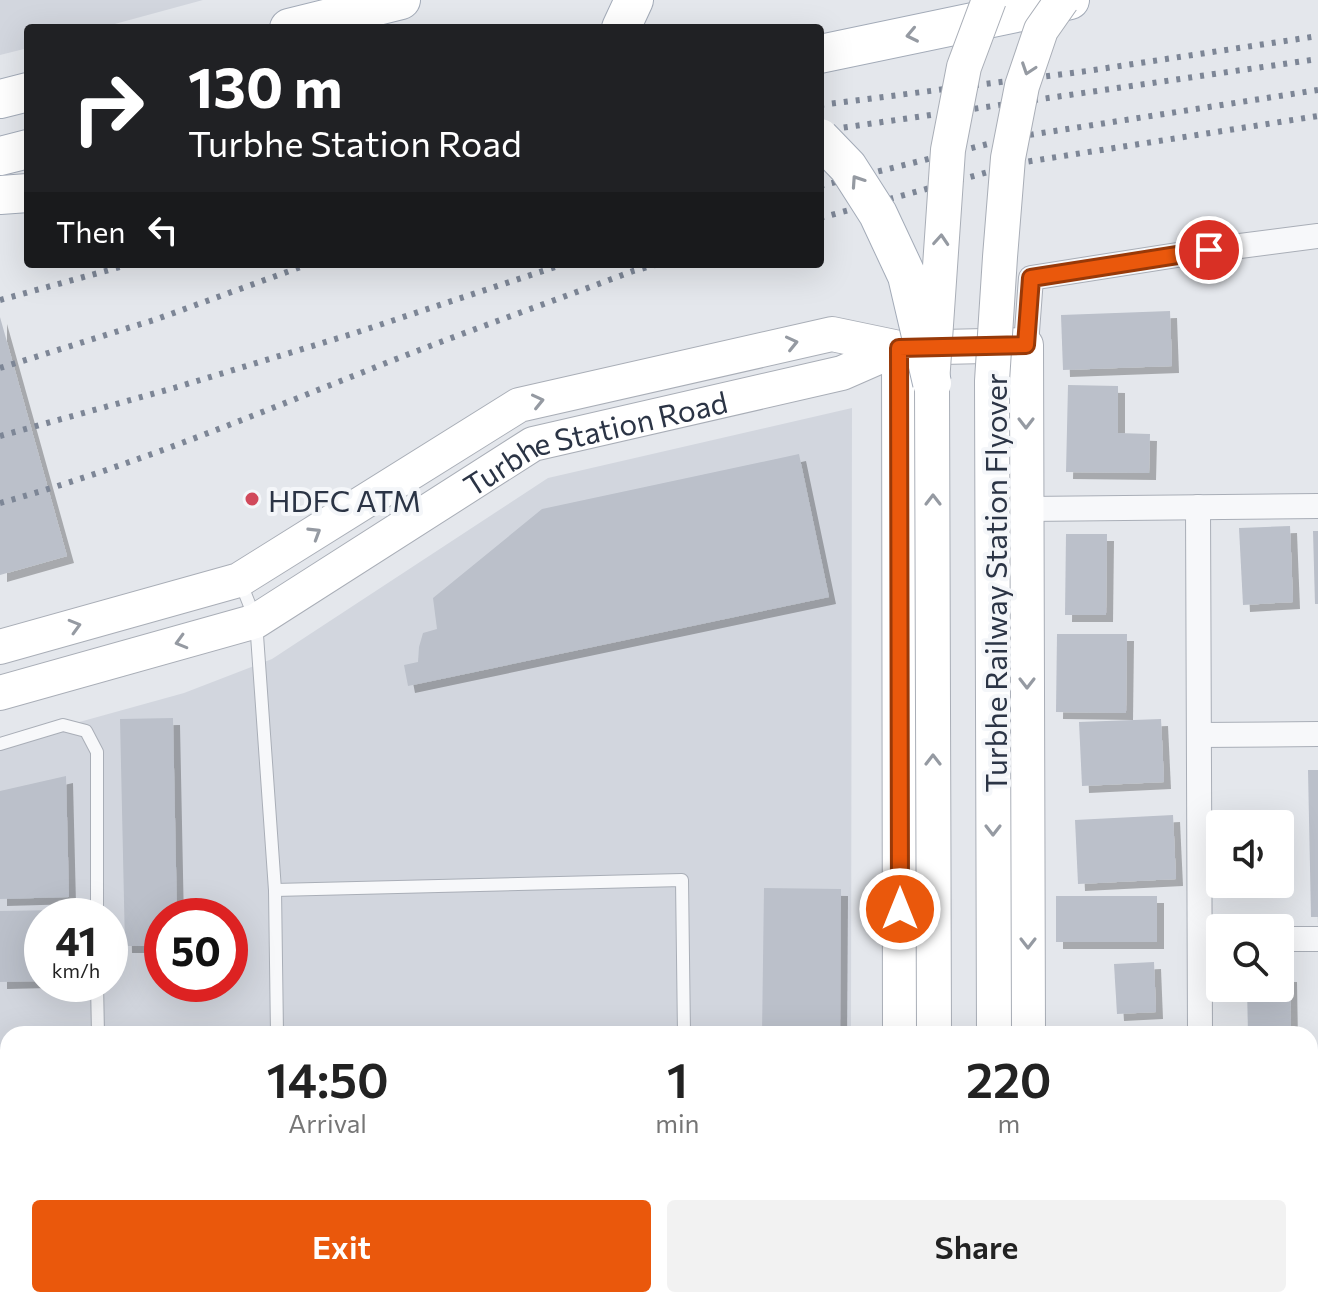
<!DOCTYPE html>
<html lang="en">
<head>
<meta charset="utf-8">
<style>
	:root { --surface:#fff; --page:#f2f2f2; --text:#222; --muted:#767676; --accent:#ea580c }
	body { margin:0; font-family:Commissioner,sans-serif; background:var(--page); color:var(--text); height:100vh; display:flex; flex-direction:column; font-size:30px; white-space:nowrap }
	* { box-sizing:border-box; margin:0 }
	p { font-size:26px; color:var(--muted) }
	.icon { flex:none; width:44px; height:44px; fill:none; stroke:currentColor; stroke-width:2; stroke-linecap:round; stroke-linejoin:round }
	.map { position:relative; flex:1; overflow:hidden }
	.details { position:absolute; left:0px; top:1026px; width:1318px; height:282px; display:flex; flex-direction:column; background:var(--surface); border-radius:24px 24px 0 0; box-shadow:0 8px 32px #0002 }
	.details>* { flex:none }
	.hud { position:absolute; left:24px; top:24px; width:800px; height:244px; border-radius:8px; box-shadow:0 8px 32px #0002; background:#202124; color:#fff; overflow:hidden }
	.controls { position:absolute; left:1206px; top:810px; display:grid; gap:16px }
	.controls a { display:grid; place-items:center; width:88px; height:88px; border-radius:8px; background:var(--surface); box-shadow:0 8px 32px #0002; font-size:40px }
	.speed { position:absolute; left:24px; top:898px; display:flex; gap:16px; font-size:40px; font-weight:700; text-align:center }
	.speed>* { display:grid; place-content:center; width:104px; height:104px; border-radius:50%; background:var(--surface); box-shadow:0 8px 32px #0002; line-height:1 }
	.speed small { font-size:20px; font-weight:400 }
	.speed .limit { border:12px solid #d22; background:#fff; color:#111 }
	.pin { position:absolute; display:grid; place-items:center; width:68px; height:68px; color:#fff; margin:-34px; border:4px solid #fff; border-radius:50%; box-shadow:0 2px 8px #0007 }
	.me { position:absolute; width:88px; margin:-44px; rotate:0deg; stroke-linejoin:round; filter:drop-shadow(0 0 6px #0008) }
	.turn { display:flex; align-items:center; gap:28px; height:168px; padding:0 32px; font-size:36px }
	.turn .icon { width:104px; height:104px; stroke-width:2.5 }
	.turn b { display:block; font-size:56px; line-height:68px }
	.then { display:flex; align-items:center; height:76px; padding:0 32px; background:#0003; gap:16px; font-size:30px }
	.eta { display:flex; justify-content:space-evenly; align-items:center; height:136px; text-align:center }
	.eta b { font-size:48px; font-weight:600; line-height:56px }
	.primary-button { display:flex; gap:16px; margin-top:auto; padding:16px 32px }
	.primary-button a { flex:1; height:92px; border-radius:8px; background:var(--accent); color:#fff; font-size:32px; font-weight:600; line-height:92px; text-align:center }
	.primary-button a+a { background:var(--page); color:var(--text) }
	.map>svg:first-child { display:block }
	.built { fill:#d2d6de; fill-rule:evenodd }
	.building { fill:#bbc0ca; filter:url(#shadow) }
	.lines { fill:none; stroke-linecap:round; stroke-linejoin:round }
	.lane-casing { stroke:#a9aeb7; stroke-width:14 }
	.street-casing { stroke:#a9aeb7; stroke-width:26 }
	.secondary-casing { stroke:#a9aeb7; stroke-width:36 }
	.primary-casing { stroke:#a3abb8; stroke-width:40 }
	.lane { stroke:#f7f8fa; stroke-width:12 }
	.street { stroke:#f7f8fa; stroke-width:24 }
	.secondary { stroke:#fff; stroke-width:34 }
	.primary { stroke:#fff; stroke-width:38 }
	.rail { stroke:#7d8696; stroke-width:6; stroke-dasharray:4 8; stroke-linecap:butt }
	.secondary-bridge-casing { stroke:#a9aeb7; stroke-width:36; stroke-linecap:butt }
	.primary-bridge-casing { stroke:#a3abb8; stroke-width:40; stroke-linecap:butt }
	.secondary-bridge { stroke:#fff; stroke-width:34 }
	.primary-bridge { stroke:#fff; stroke-width:38 }
	.oneway { stroke:#959aa2 }
	.route-casing { stroke:#983908; stroke-width:20 }
	.route { stroke:#ea580c; stroke-width:14 }
	.poi-dot { fill:#d1495b; stroke:#f4f6f9; stroke-width:3 }
	.labels { text-anchor:middle; dominant-baseline:central; stroke-width:8; stroke-linejoin:round; paint-order:stroke }
	.street-label { font-size:30px; fill:#2b3445; stroke:#f4f6f9 }
	.poi-label { font-size:30px; fill:#2b3445; stroke:#f4f6f9; text-anchor:start }
</style>
</head>
<body>
<div class="map">
<svg width="1318" height="1307" viewBox="0 0 1318 1307">
	<defs>
		<filter id="shadow"><feDropShadow dx="7" dy="7" stdDeviation="0" flood-color="#0004"/></filter>
	</defs>
	<rect width="100%" height="100%" fill="#e4e7ec"/>
	<g class="built">
		<polygon points="0,0 203,0 100,28 28,28 28,48 0,55"/>
		<path d="M852 408 851 1034H8V1300H851V1307H0V744L184 693 272 659 548 478ZM42 916H110V984H42ZM162 916H230V984H162Z"/>
	</g>
	<g class="building">
		<polygon points="1170,311 1172,366 1063,370 1061,315"/>
		<polygon points="0,317 67,556 0,575"/>
		<polygon points="1068,385 1118,386 1118,433 1150,434 1149,473 1066,472"/>
		<polygon points="799,454 829,597 408,686 404,665 418,662 419,647 423,633 437,629 433,598 542,509"/>
		<polygon points="1290,526 1293,602 1243,605 1239,528"/>
		<polygon points="1313,531 1318,531 1318,604 1315,604"/>
		<polygon points="1066,534 1107,534 1106,615 1065,615"/>
		<polygon points="1057,634 1127,634 1126,713 1056,712"/>
		<polygon points="173,718 177,916 162,916 162,946 125,946 120,719"/>
		<polygon points="1161,719 1164,782 1082,786 1079,722"/>
		<polygon points="1308,770 1318,770 1318,917 1311,917"/>
		<polygon points="66,776 69,897 0,899 0,791"/>
		<polygon points="1173,815 1176,879 1078,884 1075,820"/>
		<polygon points="764,888 841,889 840,1034 762,1034"/>
		<rect x="1056" y="896" width="101" height="46"/>
		<polygon points="61,910 61,916 42,916 42,981 0,982 0,911"/>
		<polygon points="1154,962 1156,1012 1117,1014 1114,964"/>
		<polygon points="1280,975 1290,975 1291,1034 1248,1034 1247,988 1280,988"/>
		<polygon points="8,1070 8,1167 0,1167 0,1071"/>
		<polygon points="8,1186 8,1283 0,1283 0,1187"/>
		<rect x="1310" y="1213" width="8" height="72"/>
		<rect x="666" y="1300" width="140" height="7"/>
	</g>
	<g class="lines">
		<g class="lane-casing">
			<g id="lane">
				<polyline points="240,581 256,621 275,890 277,1034"/>
				<polyline points="0,744 63,725 86,731 97,752 97,916"/>
				<polyline points="275,890 682,880 684,1034"/>
				<polyline points="97,984 98,1034"/>
				<polyline points="98,1300 98,1307"/>
				<polyline points="1200,1301 1318,1300"/>
			</g>
		</g>
		<g class="street-casing">
			<g id="street">
				<polyline points="1026,345 1031,278 1209,250 1318,236"/>
				<polyline points="1198,507 1200,1034"/>
				<polyline points="1027,509 1318,506"/>
				<polyline points="1199,735 1318,734"/>
				<polyline points="1280,939 1318,939"/>
				<polyline points="1310,1183 1318,1183"/>
				<polyline points="1200,1300 1200,1307"/>
			</g>
		</g>
		<g class="secondary-casing">
			<g id="secondary">
				<polyline points="899,348 900,1034"/>
				<polyline points="0,647 239,580 519,405 832,334 899,348 1026,345 1028,1034"/>
				<path id="s1" d="M0 693 256 621 533 444 842 373 899 348"/>
				<polyline points="901,1300 901,1307"/>
				<polyline points="934,1300 934,1307"/>
				<polyline points="995,1300 995,1307"/>
				<polyline points="1028,1300 1028,1307"/>
			</g>
		</g>
		<g class="primary-casing">
			<g id="primary">
				<polyline points="289,28 401,0"/>
				<polyline points="621,28 634,0"/>
				<polyline points="820,54 1016,13 1070,0"/>
				<polyline points="0,99 28,92"/>
				<polyline points="0,156 28,149"/>
				<polyline points="0,195 28,193"/>
			</g>
		</g>
		<use href="#lane" class="lane"/>
		<use href="#street" class="street"/>
		<use href="#secondary" class="secondary"/>
		<use href="#primary" class="primary"/>
		<g class="rail">
			<polyline points="820,105 1087,71 1318,36"/>
			<polyline points="820,131 1318,59"/>
			<polyline points="820,186 1016,137 1318,90"/>
			<polyline points="820,218 1025,162 1318,116"/>
			<polyline points="0,300 131,264"/>
			<polyline points="0,368 157,319 309,264"/>
			<polyline points="0,436 174,388 355,333 564,264"/>
			<path d="M0 503C127 468 249 417 371 369 458 334 546 304 633 271L659 264"/>
		</g>
		<g class="secondary-bridge-casing">
			<g id="secondary-bridge">
				<polyline points="934,1034 932,383 948,150 964,67 989,0"/>
				<polyline points="994,1034 992,381 1000,257 1008,158 1022,86 1041,30 1062,0"/>
			</g>
		</g>
		<g class="primary-bridge-casing">
			<polyline id="primary-bridge" points="820,138 848,167 878,214 907,276 932,383"/>
		</g>
		<use href="#secondary-bridge" class="secondary-bridge"/>
		<use href="#primary-bridge" class="primary-bridge"/>
	</g>
	<defs><path id="oneway-chevron" d="M-2-3.5L2.5 0L-2 3.5" fill="none" stroke-width="1.6" stroke-linecap="round" stroke-linejoin="round" transform="scale(2)"/></defs>
	<g class="oneway">
		<use href="#oneway-chevron" transform="translate(912 35) rotate(168)"/>
		<use href="#oneway-chevron" transform="translate(1028 69) rotate(109)"/>
		<use href="#oneway-chevron" transform="translate(857 181) rotate(-124)"/>
		<use href="#oneway-chevron" transform="translate(941 240) rotate(-86)"/>
		<use href="#oneway-chevron" transform="translate(792 343) rotate(-13)"/>
		<use href="#oneway-chevron" transform="translate(538 401) rotate(-13)"/>
		<use href="#oneway-chevron" transform="translate(1026 423) rotate(90)"/>
		<use href="#oneway-chevron" transform="translate(933 500) rotate(-90)"/>
		<use href="#oneway-chevron" transform="translate(315 533) rotate(-32)"/>
		<use href="#oneway-chevron" transform="translate(75 626) rotate(-16)"/>
		<use href="#oneway-chevron" transform="translate(181 642) rotate(164)"/>
		<use href="#oneway-chevron" transform="translate(1027 683) rotate(90)"/>
		<use href="#oneway-chevron" transform="translate(933 760) rotate(-90)"/>
		<use href="#oneway-chevron" transform="translate(993 830) rotate(90)"/>
		<use href="#oneway-chevron" transform="translate(1028 943) rotate(90)"/>
	</g>
	<g class="lines">
		<g class="route-casing">
			<polyline id="route" points="900,909 899,348 1026,345 1031,278 1209,250"/>
		</g>
		<use href="#route" class="route"/>
	</g>
	<circle class="poi-dot" cx="252" cy="499" r="8"/>
	<g class="labels">
		<g class="street-label">
			<text stroke="none"><textPath href="#s1" startOffset="654">Turbhe Station Road</textPath></text>
			<text transform="translate(994 583) rotate(-90)">Turbhe Railway Station Flyover</text>
		</g>
		<g class="poi-label">
			<text x="268" y="499">HDFC ATM</text>
		</g>
	</g>
</svg>
<div class="controls">
<a><svg class="icon" aria-label="sound" viewBox="0 0 24 24"><path d="M4 9h4l5-4v14l-5-4H4zM17 9q2 3 0 6"/></svg></a>
<a><svg class="icon" aria-label="search" viewBox="0 0 24 24"><circle cx="10" cy="10" r="6"/><path d="M15 15l6 6"/></svg></a>
</div>
<div class="speed"><div>41<small>km/h</small></div><div class="limit">50</div></div>
<div class="pin" style="left:1209px;top:250px;background:#d93025"><svg class="icon" aria-label="arrive" viewBox="0 0 24 24"><path d="M6 21V4h12l-3 4 3 4H6"/></svg></div>
<svg class="me" style="left:900px;top:909px" viewBox="-20 -20 40 40"><circle r="17" fill="#ea580c" stroke="#fff" stroke-width="3"/><path d="M0-11L8 9 0 5-8 9z" fill="#fff"/></svg>
<div class="hud">
<div class="turn"><svg class="icon" aria-label="right" viewBox="0 0 24 24"><path d="M7 20v-9h11M14 6l5 5-5 5"/></svg><div><b>130 m</b>Turbhe Station Road</div></div>
<div class="then">Then<svg class="icon" aria-label="left" viewBox="0 0 24 24"><path d="M17 20v-9H6M10 6l-5 5 5 5"/></svg></div>
</div>
<section class="details">
<div class="eta">
<div><b>14:50</b><p>Arrival</p></div>
<div><b>1</b><p>min</p></div>
<div><b>220</b><p>m</p></div>
</div>
<div class="primary-button"><a>Exit</a><a>Share</a></div>
</section>
</div>
</body>
</html>
